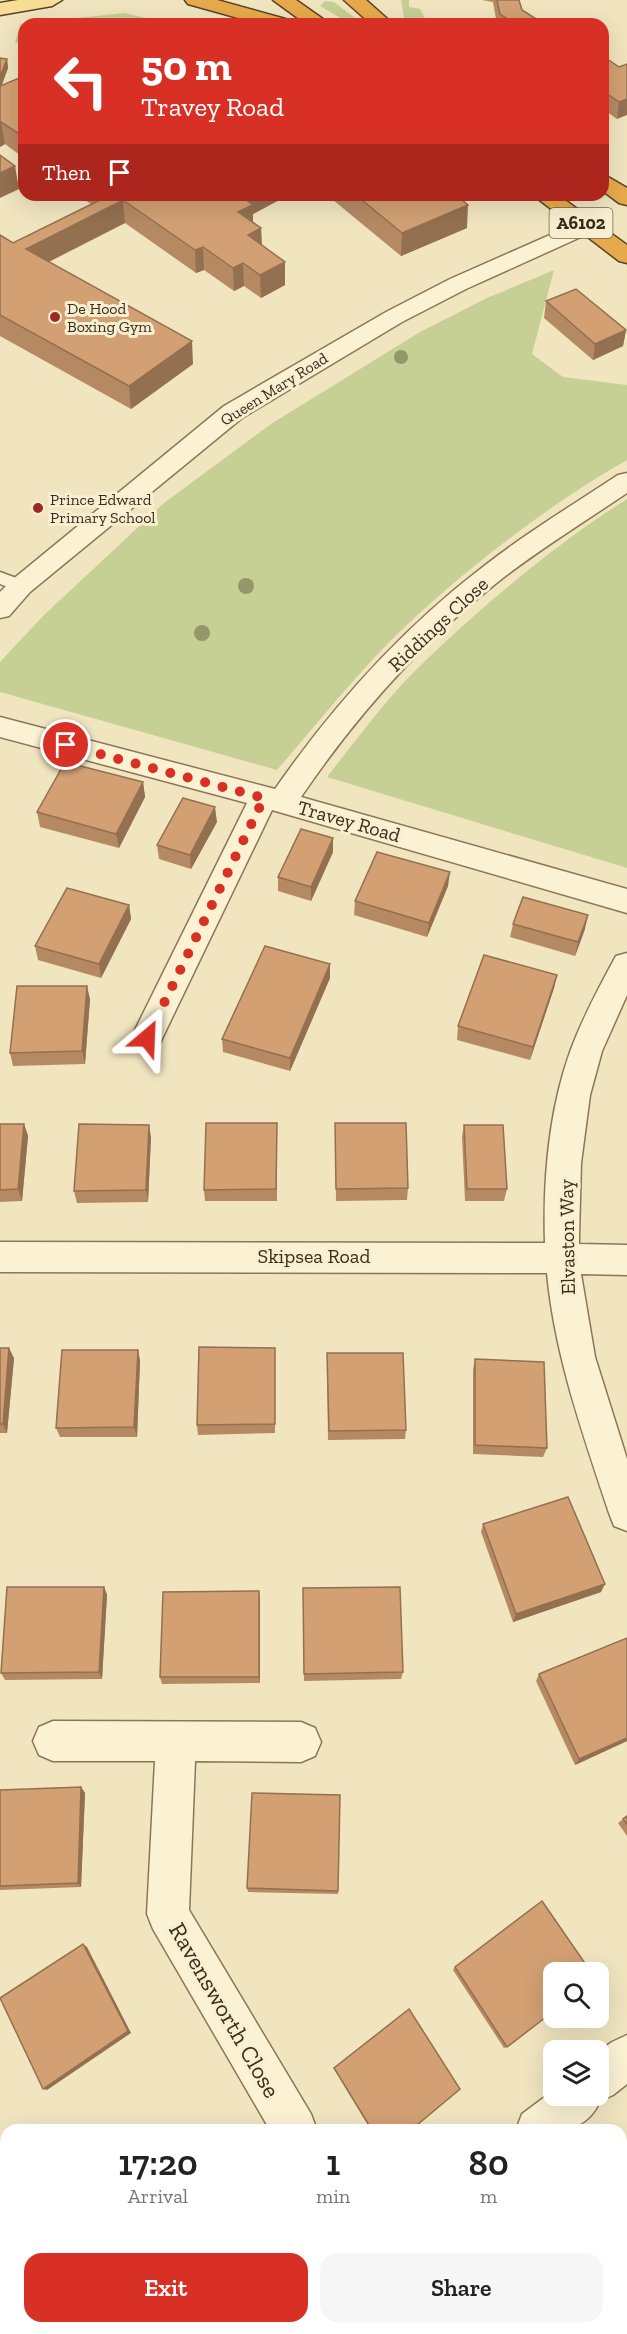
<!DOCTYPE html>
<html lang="en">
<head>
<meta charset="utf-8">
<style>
	:root { --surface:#fff; --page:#f6f6f6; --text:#222; --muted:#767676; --accent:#d93025 }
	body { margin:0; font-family:"Zilla Slab",serif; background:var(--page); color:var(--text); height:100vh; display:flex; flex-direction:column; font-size:22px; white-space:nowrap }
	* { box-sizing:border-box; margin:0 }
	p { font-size:20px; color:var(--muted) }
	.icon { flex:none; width:33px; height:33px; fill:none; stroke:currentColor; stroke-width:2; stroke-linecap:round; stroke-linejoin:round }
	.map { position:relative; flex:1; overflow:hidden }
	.side { position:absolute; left:0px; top:2124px; width:627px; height:210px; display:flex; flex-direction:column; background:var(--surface); border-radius:18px 18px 0 0; box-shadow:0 6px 24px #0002 }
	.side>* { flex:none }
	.top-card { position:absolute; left:18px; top:18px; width:591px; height:183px; border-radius:18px; box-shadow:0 6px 24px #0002; background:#d93025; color:#fff; overflow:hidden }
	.buttons { position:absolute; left:543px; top:1962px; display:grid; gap:12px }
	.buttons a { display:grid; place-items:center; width:66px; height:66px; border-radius:12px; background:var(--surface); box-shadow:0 6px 24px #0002; font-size:30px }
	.pin { position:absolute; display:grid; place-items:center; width:51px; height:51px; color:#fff; margin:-26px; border:3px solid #fff; border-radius:50%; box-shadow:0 2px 6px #0007 }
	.me { position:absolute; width:66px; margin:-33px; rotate:26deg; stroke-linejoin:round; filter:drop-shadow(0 0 4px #0008) }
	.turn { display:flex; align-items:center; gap:21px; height:126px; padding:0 24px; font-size:27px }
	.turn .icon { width:78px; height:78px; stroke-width:2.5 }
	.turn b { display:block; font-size:42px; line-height:51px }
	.then { display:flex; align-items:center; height:57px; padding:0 24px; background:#0003; gap:12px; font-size:22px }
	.eta { display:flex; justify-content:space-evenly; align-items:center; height:102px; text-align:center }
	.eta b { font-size:36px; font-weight:600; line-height:42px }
	.action { display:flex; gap:12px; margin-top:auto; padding:12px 24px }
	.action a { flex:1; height:69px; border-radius:18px; background:var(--accent); color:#fff; font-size:24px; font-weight:600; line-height:69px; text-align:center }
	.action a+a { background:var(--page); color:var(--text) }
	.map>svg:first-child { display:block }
	.green { fill:#c6d094 }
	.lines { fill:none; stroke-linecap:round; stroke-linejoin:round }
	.lane-casing { stroke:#8c7657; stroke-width:3 }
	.street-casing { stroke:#8c7657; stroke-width:3 }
	.primary-casing { stroke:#59432b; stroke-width:3 }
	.highway-casing { stroke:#59432b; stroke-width:3 }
	.lane { fill:#fbf2d4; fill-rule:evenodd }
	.street { fill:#fbf2d4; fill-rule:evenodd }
	.primary { fill:#f8de95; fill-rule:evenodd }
	.highway { fill:#e7aa4a; fill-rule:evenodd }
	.tree { fill:#949869 }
	.wall { fill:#b58a63 }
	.shaded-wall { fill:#937050 }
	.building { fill:#d2a073; stroke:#937050; stroke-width:1.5 }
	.route { stroke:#d93025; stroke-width:10; stroke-dasharray:0 18 }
	.poi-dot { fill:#a02722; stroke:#f8efd1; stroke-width:2 }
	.labels { text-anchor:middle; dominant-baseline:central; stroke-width:6; stroke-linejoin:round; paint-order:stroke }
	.far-poi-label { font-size:16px; fill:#3b2c1c; stroke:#f8efd1; text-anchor:start }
	.far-street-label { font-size:16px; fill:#3b2c1c; stroke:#f8efd1 }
	.shield { fill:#f8efd1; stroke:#746652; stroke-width:1.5 }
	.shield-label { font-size:18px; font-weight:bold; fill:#3b2c1c }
	.street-label { font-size:20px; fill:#3b2c1c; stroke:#f8efd1 }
	.near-street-label { font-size:24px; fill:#3b2c1c; stroke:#f8efd1 }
</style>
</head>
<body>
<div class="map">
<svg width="627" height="2334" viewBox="0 0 627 2334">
	<rect width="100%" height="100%" fill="#f1e5c0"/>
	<g class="green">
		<polygon points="401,0 409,0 409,7 420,9 428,24 411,24 404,18"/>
		<polygon points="325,1 334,2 363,24 351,24 320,6"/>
		<polygon points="124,13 172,24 24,24 24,42 15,43 20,24"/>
		<path d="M554 270 532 354 563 377 627 385V460C542 508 440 588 373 659 340 695 309 733 277 770L0 692V662L43 616 164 503 271 424 420 332 487 298Z"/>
		<path d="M627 499V868L327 777C358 738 388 696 424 662 481 607 559 541 627 499Z"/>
	</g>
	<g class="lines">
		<g class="lane-casing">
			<polygon id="lane" points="0,572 27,582 29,586 21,592 0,584"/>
		</g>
		<g class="street-casing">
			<g id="street">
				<polygon points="586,219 594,221 597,226 594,231 466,289 402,322 242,418 30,592 9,616 0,618 0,592 12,580 224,406 386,312 450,279"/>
				<path d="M627 473V493C584 522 540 549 499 581 422 642 356 716 301 797L627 889V913L272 810 158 1047 147 1051 136 1047 131 1038 247 803 0 737V717L275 789C333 706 399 632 479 570 523 535 571 506 618 475Z"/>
				<path d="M627 953V995L602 1051 590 1095 581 1163 579 1235V1244L627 1245V1275L581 1274 595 1357 627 1459V1531L614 1526 609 1513C583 1434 555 1357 547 1273L0 1272V1242L545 1243C543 1180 549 1111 570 1052 582 1019 599 987 616 956Z"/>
				<polygon points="53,1721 301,1722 315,1728 321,1742 315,1756 301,1762 195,1761 189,1910 311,2114 317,2130 270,2130 153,1929 147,1914 155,1761 53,1761 39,1755 33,1741 39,1727"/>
				<path d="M627 2035V2084L613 2095 600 2101C584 2138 549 2130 516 2130L522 2114 554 2090V2096H598V2052L612 2042Z"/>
				<polygon points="262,2328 314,2328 312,2334 260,2334"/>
			</g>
		</g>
		<g class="primary-casing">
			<polygon id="primary" points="18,0 62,0 52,6 0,15 0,3"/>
		</g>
		<g class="highway-casing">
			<g id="highway">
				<polygon points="185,0 217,0 289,20 292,24 260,24 188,4"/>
				<polygon points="273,0 296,0 330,24 306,24"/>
				<polygon points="344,0 366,0 393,24 371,24"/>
				<polygon points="603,174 627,188 627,205 619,203 603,191"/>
				<polygon points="533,195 558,195 627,245 627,263 619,261"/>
			</g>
		</g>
		<use href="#lane" class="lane"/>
		<use href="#street" class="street"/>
		<use href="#primary" class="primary"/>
		<use href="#highway" class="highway"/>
	</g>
	<g class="tree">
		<circle cx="401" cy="357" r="7"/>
		<circle cx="246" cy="586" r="8"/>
		<circle cx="202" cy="633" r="8"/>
	</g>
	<g class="wall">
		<polygon points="482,0 519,0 522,10 544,24 497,24 493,2"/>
		<polygon points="603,56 619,67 627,64 617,119 603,109"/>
		<polygon points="0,58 7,59 8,68 2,85 24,76 24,158 5,144 0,147"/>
		<polygon points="78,195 281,195 281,199 253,214 253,223 261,228 262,245 285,285 261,298 244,286 234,291 204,270 196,273 125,223 49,262 193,364 131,409 0,336 0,235 13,243 91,204"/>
		<polygon points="327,195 456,195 467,228 401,256"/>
		<polygon points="546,301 626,330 623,346 593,360 544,318"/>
		<polygon points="143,782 145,797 119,848 40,827 37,812"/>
		<polygon points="217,822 191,869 159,859 157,845"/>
		<polygon points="333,852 311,901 278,891 278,877"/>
		<polygon points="448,886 427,937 354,915 355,901"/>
		<polygon points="129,905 131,919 101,978 38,960 35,946"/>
		<polygon points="513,924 585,929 575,956 510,937"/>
		<polygon points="330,964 330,978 290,1071 223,1052 222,1039"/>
		<polygon points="557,975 554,988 530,1060 457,1040 458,1026"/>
		<polygon points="90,999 85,1064 13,1066 10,1053"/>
		<polygon points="277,1123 277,1201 205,1201 204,1190"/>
		<polygon points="335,1123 408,1188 407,1200 336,1201"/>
		<polygon points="0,1124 24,1124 28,1136 22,1201 0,1202"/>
		<polygon points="464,1125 507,1189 504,1201 465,1201 462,1137"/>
		<polygon points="151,1137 148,1202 77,1203 74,1191"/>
		<polygon points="0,1348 14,1358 7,1433 0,1433"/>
		<polygon points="275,1348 275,1433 198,1435 197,1425"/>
		<polygon points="138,1350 140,1361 137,1437 60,1437 56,1428"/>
		<polygon points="475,1359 547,1448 543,1457 473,1454 473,1370"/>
		<polygon points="327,1364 406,1430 405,1439 328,1440"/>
		<polygon points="483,1524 601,1592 513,1622 481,1532"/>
		<polygon points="104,1587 107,1595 102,1679 5,1680 1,1673"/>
		<polygon points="303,1588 403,1672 401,1679 304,1681"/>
		<polygon points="259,1591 260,1683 162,1684 160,1677"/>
		<polygon points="627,1638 627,1741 575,1765 536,1681 539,1674"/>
		<polygon points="81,1787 85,1793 81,1887 0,1890 0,1790"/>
		<polygon points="340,1795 338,1894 248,1892 247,1888"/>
		<polygon points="627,1816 627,1836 618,1823"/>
		<polygon points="455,1967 507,2047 504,2048 453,1970"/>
		<polygon points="334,2068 411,2130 371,2130 334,2069"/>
		<polygon points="627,2160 627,2193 621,2183 621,2164"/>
		<polygon points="412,2328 420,2328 423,2334 404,2334"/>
	</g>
	<g class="shaded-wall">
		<polygon points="7,59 8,68 0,89 0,77"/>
		<polygon points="627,99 627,115 617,119 619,102"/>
		<polygon points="0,122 1,122 5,144 0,147"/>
		<polygon points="15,166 19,189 0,198 0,173"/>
		<polygon points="97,195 104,195 106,206 99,209"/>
		<polygon points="243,195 281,195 281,199 253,214 253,228 238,212 241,196"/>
		<polygon points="123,200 125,223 30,271 26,249"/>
		<polygon points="468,205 467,228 401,256 402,233"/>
		<polygon points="261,228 262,251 248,235"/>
		<polygon points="203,247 204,270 196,273 195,250"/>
		<polygon points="285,262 285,285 261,298 260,275"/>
		<polygon points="243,263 244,286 234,291 233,268"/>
		<polygon points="626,330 623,346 593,360 595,344"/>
		<polygon points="192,341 193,364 131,409 129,386"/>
		<polygon points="143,782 145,797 119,848 116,834"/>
		<polygon points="215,807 217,822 191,869 190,855"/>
		<polygon points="333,838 333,852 311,901 311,887"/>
		<polygon points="450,872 448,886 427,937 429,923"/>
		<polygon points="129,905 131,919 101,978 99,964"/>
		<polygon points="588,915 585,929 575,956 578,942"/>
		<polygon points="330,964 330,978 290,1071 290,1058"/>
		<polygon points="557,975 554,988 530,1060 533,1047"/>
		<polygon points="87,986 90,999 85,1064 82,1051"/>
		<polygon points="24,1124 28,1136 22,1201 18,1189"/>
		<polygon points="149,1125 151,1137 148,1202 146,1190"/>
		<polygon points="9,1348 14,1358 7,1433 3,1424"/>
		<polygon points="138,1350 140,1361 137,1437 134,1427"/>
		<polygon points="605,1584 601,1592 513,1622 516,1614"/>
		<polygon points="104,1587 107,1595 102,1679 99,1672"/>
		<polygon points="259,1591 260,1599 260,1683 259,1677"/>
		<polygon points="627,1738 627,1741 575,1765 579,1759"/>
		<polygon points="81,1787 85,1793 81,1887 78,1883"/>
		<polygon points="83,1944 87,1947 131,2033 47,2090 43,2089"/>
	</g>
	<g class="building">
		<polygon points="497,0 519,0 522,10 544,24 515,24 500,14"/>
		<polygon points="603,56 619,67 627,64 627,99 619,102 603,91"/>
		<polygon points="0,58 7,59 0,77"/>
		<polygon points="24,76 24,137 1,122 0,122 0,86"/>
		<polygon points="0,155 15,166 0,173"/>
		<polygon points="110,195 243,195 241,196 253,205 238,212 261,228 248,235 285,262 260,275 243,263 233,268 203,247 195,250 123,200 26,249 192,341 129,386 0,315 0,235 13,243"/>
		<polygon points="356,195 456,195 468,205 402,233"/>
		<polygon points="576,289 626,330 595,344 546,301"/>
		<polygon points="65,762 143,782 116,834 37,812"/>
		<polygon points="183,798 215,807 190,855 157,845"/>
		<polygon points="301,829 333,838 311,887 278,877"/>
		<polygon points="377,852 450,872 429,923 355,901"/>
		<polygon points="67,888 129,905 99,964 35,946"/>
		<polygon points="523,897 588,915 578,942 513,924"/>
		<polygon points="265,946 330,964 290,1058 222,1039"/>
		<polygon points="484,955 557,975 533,1047 458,1026"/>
		<polygon points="17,986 87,986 82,1051 10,1053"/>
		<polygon points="206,1123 277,1123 276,1189 204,1190"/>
		<polygon points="335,1123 406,1123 408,1188 336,1189"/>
		<polygon points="0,1124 24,1124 18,1189 0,1190"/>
		<polygon points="79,1124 149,1125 146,1190 74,1191"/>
		<polygon points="464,1125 503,1125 507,1189 467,1189"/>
		<polygon points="199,1347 275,1348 275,1424 197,1425"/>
		<polygon points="0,1348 9,1348 3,1424 0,1424"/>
		<polygon points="62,1350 138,1350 134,1427 56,1428"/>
		<polygon points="327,1353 403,1353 406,1430 329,1431"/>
		<polygon points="475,1359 544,1362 547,1448 475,1445"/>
		<polygon points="568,1497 605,1584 516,1614 483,1524"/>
		<polygon points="7,1587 104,1587 99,1672 1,1673"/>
		<polygon points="400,1587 403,1672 304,1674 303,1588"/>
		<polygon points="259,1591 259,1677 160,1677 163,1592"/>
		<polygon points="627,1638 627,1738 579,1759 539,1674"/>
		<polygon points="81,1787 78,1883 0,1886 0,1790"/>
		<polygon points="252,1793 340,1795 338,1891 247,1888"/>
		<polygon points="627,1816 627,1824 623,1819"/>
		<polygon points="542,1901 591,1972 554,1972 554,2011 507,2047 455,1967"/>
		<polygon points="83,1944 128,2031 43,2089 0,1998"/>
		<polygon points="409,2009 460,2089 411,2130 372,2130 334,2068"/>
		<polygon points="627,2164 627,2185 621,2176 621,2169"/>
		<polygon points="621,2297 627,2307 627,2331 624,2334 500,2334 496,2328 621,2328"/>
		<polygon points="79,2328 90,2328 82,2334"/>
		<polygon points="418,2328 420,2328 423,2334 411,2334"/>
	</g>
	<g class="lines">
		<polyline class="route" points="66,745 264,798 147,1038"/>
	</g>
	<g class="poi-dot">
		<circle cx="55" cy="317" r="6"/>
		<circle cx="38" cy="508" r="6"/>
	</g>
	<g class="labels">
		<g class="far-poi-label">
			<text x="67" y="308">De Hood<tspan x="67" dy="18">Boxing Gym</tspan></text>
			<text x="50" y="499">Prince Edward<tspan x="50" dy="18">Primary School</tspan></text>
		</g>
		<g class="far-street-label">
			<text transform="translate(274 389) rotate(-32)">Queen Mary Road</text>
		</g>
		<rect class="shield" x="549.5" y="208" width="63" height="30" rx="4.5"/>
		<g class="shield-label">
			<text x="581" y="223">A6102</text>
		</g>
		<g class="street-label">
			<text transform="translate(438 624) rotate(-43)">Riddings Close</text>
			<text transform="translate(349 821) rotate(16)">Travey Road</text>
			<text transform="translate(567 1237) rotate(-91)">Elvaston Way</text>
			<text x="314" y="1256">Skipsea Road</text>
		</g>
		<g class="near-street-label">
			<text transform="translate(225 2010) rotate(60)">Ravensworth Close</text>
		</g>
	</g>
</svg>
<div class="buttons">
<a><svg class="icon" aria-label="search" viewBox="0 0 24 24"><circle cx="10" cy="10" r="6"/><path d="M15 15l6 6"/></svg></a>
<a><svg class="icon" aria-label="layers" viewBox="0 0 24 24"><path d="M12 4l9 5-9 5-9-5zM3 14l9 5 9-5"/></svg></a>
</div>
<div class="pin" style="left:66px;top:745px;background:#d93025"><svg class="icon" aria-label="arrive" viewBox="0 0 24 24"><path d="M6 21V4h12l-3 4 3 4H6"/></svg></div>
<svg class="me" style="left:147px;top:1038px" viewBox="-20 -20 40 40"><path d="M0-17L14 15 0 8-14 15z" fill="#d93025" stroke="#fff" stroke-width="4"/></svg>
<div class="top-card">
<div class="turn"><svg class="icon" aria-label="left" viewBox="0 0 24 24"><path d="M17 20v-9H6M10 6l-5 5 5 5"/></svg><div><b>50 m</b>Travey Road</div></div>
<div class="then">Then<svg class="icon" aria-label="arrive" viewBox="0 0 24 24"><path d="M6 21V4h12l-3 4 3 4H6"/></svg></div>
</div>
<section class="side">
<div class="eta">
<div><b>17:20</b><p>Arrival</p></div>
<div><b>1</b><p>min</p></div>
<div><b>80</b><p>m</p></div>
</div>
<div class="action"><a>Exit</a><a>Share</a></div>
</section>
</div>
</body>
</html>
